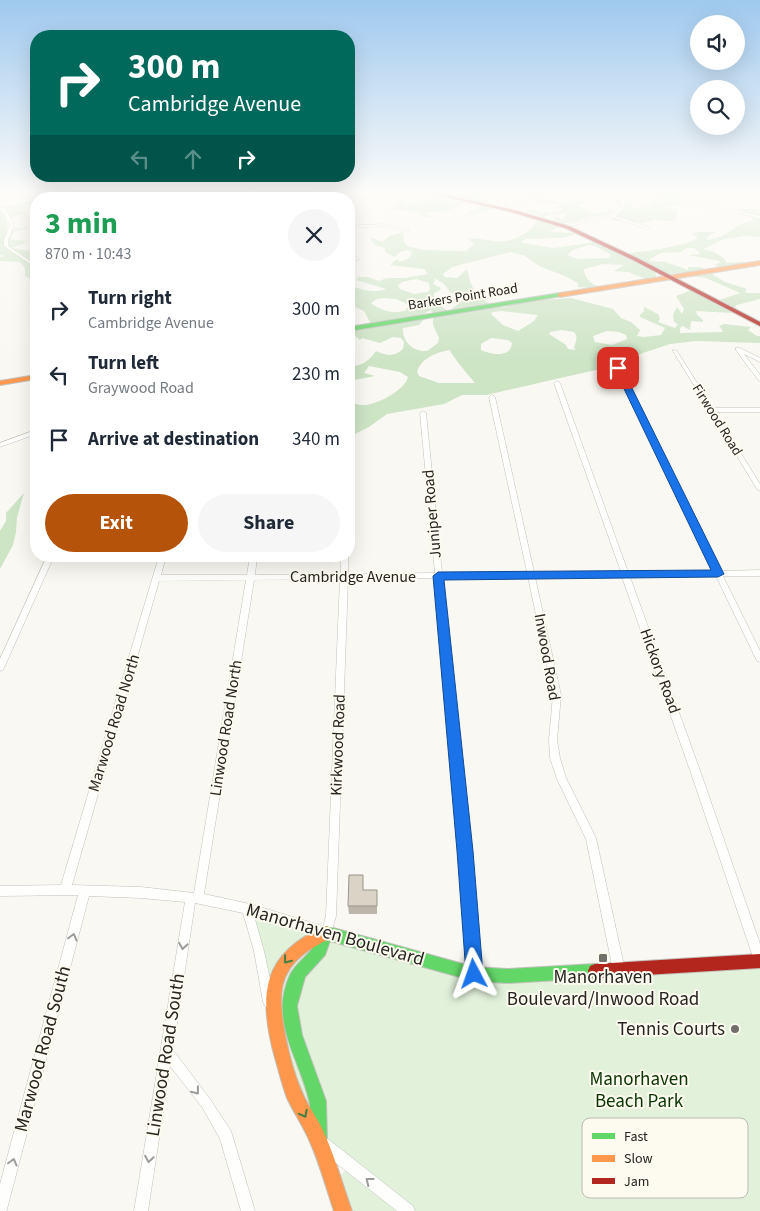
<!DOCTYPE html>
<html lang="en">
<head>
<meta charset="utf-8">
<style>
	:root { --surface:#fff; --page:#f6f6f7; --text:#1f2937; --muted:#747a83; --accent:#b45309 }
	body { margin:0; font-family:"Source Sans 3",sans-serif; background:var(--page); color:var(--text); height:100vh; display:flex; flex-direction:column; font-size:19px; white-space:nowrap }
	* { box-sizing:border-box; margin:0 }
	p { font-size:16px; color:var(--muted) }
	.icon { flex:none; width:28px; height:28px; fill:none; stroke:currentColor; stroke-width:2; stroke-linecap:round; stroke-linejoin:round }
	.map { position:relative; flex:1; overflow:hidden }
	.sheet { position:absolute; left:30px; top:192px; width:325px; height:370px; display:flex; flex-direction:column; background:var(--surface); border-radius:20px; box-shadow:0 5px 20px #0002 }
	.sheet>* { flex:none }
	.top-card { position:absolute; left:30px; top:30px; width:325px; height:152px; border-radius:20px; box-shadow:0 5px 20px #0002; background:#00695c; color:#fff; overflow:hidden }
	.fabs { position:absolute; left:690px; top:15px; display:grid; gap:10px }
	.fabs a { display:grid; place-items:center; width:55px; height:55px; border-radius:50%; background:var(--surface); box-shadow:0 5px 20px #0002; font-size:25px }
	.pin { position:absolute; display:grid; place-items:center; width:42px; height:42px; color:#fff; margin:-21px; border-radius:10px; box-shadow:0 2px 8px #0006 }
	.me { position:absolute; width:55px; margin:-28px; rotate:356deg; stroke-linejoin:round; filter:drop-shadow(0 0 4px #0008) }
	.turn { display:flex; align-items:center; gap:18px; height:105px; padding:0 15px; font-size:22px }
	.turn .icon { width:65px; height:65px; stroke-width:2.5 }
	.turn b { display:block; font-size:35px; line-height:42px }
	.lanes { display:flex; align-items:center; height:48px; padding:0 15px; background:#0003; justify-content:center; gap:25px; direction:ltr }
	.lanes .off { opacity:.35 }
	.round { display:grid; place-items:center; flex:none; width:52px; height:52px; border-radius:26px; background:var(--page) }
	.head { display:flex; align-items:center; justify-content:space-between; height:85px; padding:0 15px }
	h1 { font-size:30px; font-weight:700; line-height:38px; color:#1e9e55 }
	.action { display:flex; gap:10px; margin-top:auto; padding:10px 15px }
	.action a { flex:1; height:58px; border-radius:30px; background:var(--accent); color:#fff; font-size:20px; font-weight:700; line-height:58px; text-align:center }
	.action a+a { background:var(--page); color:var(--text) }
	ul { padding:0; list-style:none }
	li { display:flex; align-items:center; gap:15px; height:65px; padding:0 15px }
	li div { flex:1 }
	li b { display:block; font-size:19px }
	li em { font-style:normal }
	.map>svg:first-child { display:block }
	.green { fill:#e1f1da }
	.forest { fill:#cde4c5; fill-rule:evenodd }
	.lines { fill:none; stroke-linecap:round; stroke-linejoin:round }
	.street-casing { stroke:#c2c0bc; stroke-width:1 }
	.fast-casing { stroke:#c2c0bc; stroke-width:2 }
	.slow-casing { stroke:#c2c0bc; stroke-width:2 }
	.jam-casing { stroke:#c2c0bc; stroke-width:2 }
	.street { fill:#fefefd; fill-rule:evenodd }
	.fast { fill:#63d668; fill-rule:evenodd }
	.slow { fill:#ff974d; fill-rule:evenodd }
	.jam { fill:#b3261e; fill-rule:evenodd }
	.wall { fill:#bbb6a9 }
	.building { fill:#d9d4c5; stroke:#98948a }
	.oneway { stroke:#9d9c9a }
	.oneway2 { stroke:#447e44 }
	.route { fill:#1a73e8; stroke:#114b97 }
	.poi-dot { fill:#706f6a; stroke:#fdfaef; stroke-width:2 }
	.labels { text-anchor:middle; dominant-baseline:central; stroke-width:4; stroke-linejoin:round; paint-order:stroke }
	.far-street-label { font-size:14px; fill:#262521; stroke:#fdfaef }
	.street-label { font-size:16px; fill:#262521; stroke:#fdfaef }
	.near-street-label { font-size:19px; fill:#262521; stroke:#fdfaef }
	.near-poi-label { font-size:19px; fill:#262521; stroke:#fdfaef }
	.near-park-label { font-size:19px; fill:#083400; stroke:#fdfaef }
	.key { fill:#fdfaef; stroke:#bcbab1; stroke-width:1 }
	.key-label { font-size:14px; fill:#262521 }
</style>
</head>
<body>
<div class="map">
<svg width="760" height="1211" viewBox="0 0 760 1211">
	<rect width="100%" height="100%" fill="#faf8f2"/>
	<polygon class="green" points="247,909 474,974 760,961 760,1211 344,1211 333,1181 351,1167 318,1140 296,1098"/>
	<g class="forest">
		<polygon points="170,193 228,193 233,199 212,195 181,197 176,197"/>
		<path d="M438 193 542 194C559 203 560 208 580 200L579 196 574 193H597L600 195 584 198 586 203 578 206 596 214 618 208 611 211 614 212 623 209 614 202 620 199V194L617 193H626L628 195H626V199L635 201 630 204 633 206 632 209C641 207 653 208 656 198L633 196 639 195 640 193 652 194 676 193 681 196 682 204 661 207 678 211 677 218 672 221 654 220 642 223 614 220 611 219 614 217 611 213C606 215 600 215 595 216 580 218 566 230 552 218L557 216 562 220 567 213 548 215 544 218 535 213 524 212 527 210C540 210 551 216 564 209L556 208 561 205 540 203 533 199 483 195 480 197 481 199 497 206 487 211 468 215 469 212 477 210 482 204C468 201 461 205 449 210 443 212 431 212 425 212L431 217H421L419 212 386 209 398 205 399 200 407 204 418 203 420 199 441 195Z"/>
		<polygon points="29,199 36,200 36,203 18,206 28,207 18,210 24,212 23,214 6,219 8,224 7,230 36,226 15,231 11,237 12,240 28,241 12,248 36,252 36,275 31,279 25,276 25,268 20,262 0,261 0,257 5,256 0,255 0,206 23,204"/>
		<path d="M738 209H760V237L746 236 724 239 703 249C712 251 722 254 727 263L746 262 743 265 719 268 715 264 720 263 719 261 688 255 701 254 694 248H686L681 252 661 253 650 259V261L666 262 688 270V267H700L705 269 700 271 670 274 625 253C640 253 684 246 697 239L696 236 692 234 698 232H716L708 236 707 240C720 238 728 233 738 226 742 223 748 223 753 220L751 215Z"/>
		<path d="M536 222H547L558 225 557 228 550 232 576 233C571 240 536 238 526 239L522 241 523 243 554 248 595 242 655 271 656 277 646 279 628 272 614 271 624 265 603 264 584 269C584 276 591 285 598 286L591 288 578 287V283L565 276 539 266 525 256 510 252 452 267 443 274 445 277 457 278 467 269 470 281 475 293 489 304 504 307 525 301 571 298 613 309 621 318 631 322 640 330 637 336 644 337 661 335 665 328 640 317V315L644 311V307L658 314 660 319 658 322 675 328 678 324 674 322 673 314 677 307 682 314 684 309 676 296 689 291V289L732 313 696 311 697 315 703 320V322L691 321 690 330 683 326 680 328V333L722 332 723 331 719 326 724 324 751 327 748 330 757 336H760V343L696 341 670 344 625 359 635 361 486 395H462L444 404 387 414 369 427 349 437V402C354 403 360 406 365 405 378 404 405 390 408 377L400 372 369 366 364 373 375 376 349 381V366C361 367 369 361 376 351 386 356 394 357 403 349L404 342 401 338 393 337 380 343 362 338 360 340 354 335H349V330L368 329 372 326 364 311 349 304V285C359 289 375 294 386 289L356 280 358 277H368L379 281 387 278H405L428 274 424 269 390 265 397 259 400 262C405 260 411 259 412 252L408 250 400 252 394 257 385 252V248L377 246 371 240V237L382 242 390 236 403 232 404 243 408 246 423 250 466 251 474 244 468 238C492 239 506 248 528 231 532 229 533 225 536 222ZM589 245 597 247 611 255 608 258 578 259 567 255 573 250ZM434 278 444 284 450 292 465 299 449 311 443 308 434 299V293L439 291 441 288 433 284 435 281ZM416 279 429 283 430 289 428 292 414 294 400 289 398 286 402 282ZM384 298 396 299 407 304 408 307 405 311C391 314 382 311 371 303L377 299ZM431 310 433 315V325L439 338 438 343 427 351C414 352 402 342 403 328L419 325 425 318 414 319ZM502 311 538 315 534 321 518 331 503 325 491 314 493 312ZM562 330 574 332C579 338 575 342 574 348L576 350 568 349 566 345 549 334 550 332ZM607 331 619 332 626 335 627 339 612 345 595 342 593 336ZM491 338 508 340 512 343C511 359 490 354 481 350V344ZM450 350C451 355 471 378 475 383H439L419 376 417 372C421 358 437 352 450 350Z"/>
		<polygon points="704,273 712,274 725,282 747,289 745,291 747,293 760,293 760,299 737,305 735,307 738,310 719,300 740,293 706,278 692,276"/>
		<polygon points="24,493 17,517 16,532 13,545 0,569 0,531 6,521 6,513"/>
	</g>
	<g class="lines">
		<g class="street-casing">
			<g id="street">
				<polygon points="57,193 60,193 65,199 61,199"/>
				<polygon points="166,193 169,193 176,199 172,199"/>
				<polygon points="286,193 290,193 299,199 294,199"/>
				<polygon points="541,193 545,193 513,212 510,211"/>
				<polygon points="631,193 635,193 625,201 622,211 615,216 650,228 650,230 612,217 565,227 563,226 611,215 619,210 622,200"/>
				<polygon points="692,200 699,202 699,203 760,216 760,218 686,203"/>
				<polygon points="0,206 6,210 14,225 8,240 8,246 36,265 36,268 4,246 4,240 10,225 3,212 0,209"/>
				<polygon points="385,224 409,230 407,231 385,226 349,228 349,226"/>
				<polygon points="349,252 358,258 358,260 356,260 349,255"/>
				<polygon points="736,348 740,348 760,358 760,362 744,354 760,375 760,381 758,380 736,350"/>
				<polygon points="673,350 677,351 713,408 760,408 760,412 715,412 760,484 760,491 757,489 673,351"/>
				<path d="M618 365 621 367 721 571 760 570V576H723L760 651V662L757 661 756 659 716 576 630 577 702 776 760 944V966L756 964 754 960 692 776 622 577H535L561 695 557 740 560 758 566 778 596 838 625 970 623 974 619 976 615 974 613 970 586 839 557 779 550 758 549 740 553 695 528 577 442 578 470 851 480 974 478 978 474 980 470 978 468 974 460 851 435 578 348 579 336 916 330 937 326 938 254 916 264 951 275 1002 273 1006 269 1008 265 1006 263 1002 254 951 243 913 195 903 173 1050 210 1099 231 1131 255 1211H241L220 1139 202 1107 170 1066 148 1211H134L185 902 141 898 89 896 7 1209 6 1211H0V1184L78 895 0 896V886L61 885 159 556H166L161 575H247L250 556H257L255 575 341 574V556H348V574L435 573 420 413 423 411 426 413 442 573 527 572 489 397 492 395 495 397 534 572H621L554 383 557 381 560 383 628 572 714 571 615 367ZM340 579 326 916 323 926 250 904 204 894 254 580ZM246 580 194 893 141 887 72 885 159 581Z"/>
				<polygon points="36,430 36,434 0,447 0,443"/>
				<polygon points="350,444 353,446 352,469 349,471 349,445"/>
				<polygon points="47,556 54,556 4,668 3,670 0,671 0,659"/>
				<polygon points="323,1138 328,1139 413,1206 415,1211 397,1211 318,1149 317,1144 318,1139"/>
			</g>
		</g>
		<g class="fast-casing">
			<g id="fast">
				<polygon points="560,293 563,295 562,296 349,331 349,327"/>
				<path d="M326 926 474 967 507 969 595 964 600 966 602 971 600 976 595 978 507 983 474 981 330 941 325 955 305 977 297 1006 302 1035 326 1101 327 1139 324 1145 318 1148 312 1145C306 1131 313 1114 309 1100 299 1057 269 1021 290 975 296 963 307 957 314 946 317 941 319 933 321 928Z"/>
			</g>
		</g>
		<g class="slow-casing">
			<g id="slow">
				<polygon points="760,261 760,265 560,297 557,295 560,293"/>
				<polygon points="36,375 36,379 0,385 0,381"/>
				<path d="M326 926 331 928 333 933 331 938C311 948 289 960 283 984 276 1008 291 1068 302 1092 308 1107 319 1120 325 1135 336 1160 343 1186 352 1211H334C326 1188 320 1164 310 1142 304 1127 294 1113 287 1098 282 1085 279 1071 275 1058 258 996 261 953 326 926Z"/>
			</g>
		</g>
		<g class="jam-casing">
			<g id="jam">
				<polygon points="430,193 436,193 514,210 569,226 637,258 760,322 760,326 633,260 565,228 511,212"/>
				<polygon points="760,954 760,968 595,978 590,976 588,971 590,966 595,964"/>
			</g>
		</g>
		<use href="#street" class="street"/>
		<use href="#fast" class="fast"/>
		<use href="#slow" class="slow"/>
		<use href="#jam" class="jam"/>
	</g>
	<polygon class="wall" points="363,890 377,890 377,914 349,914 348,906"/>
	<polygon class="building" points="349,875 363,875 363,890 377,890 377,906 348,906"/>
	<defs><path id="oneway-chevron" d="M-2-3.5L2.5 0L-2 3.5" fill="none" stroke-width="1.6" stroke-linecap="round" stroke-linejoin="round" transform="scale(1.25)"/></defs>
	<g class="oneway">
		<use href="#oneway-chevron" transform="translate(73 937) rotate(-75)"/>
		<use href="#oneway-chevron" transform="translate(183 946) rotate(99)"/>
		<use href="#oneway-chevron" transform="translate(196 1091) rotate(52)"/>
		<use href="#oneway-chevron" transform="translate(149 1159) rotate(99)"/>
		<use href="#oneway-chevron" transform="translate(13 1162) rotate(-75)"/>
		<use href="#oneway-chevron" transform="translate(369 1181) rotate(-142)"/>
	</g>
	<g class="oneway2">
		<use href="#oneway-chevron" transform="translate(287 960) rotate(128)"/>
		<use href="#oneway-chevron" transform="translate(304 1114) rotate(62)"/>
	</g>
	<linearGradient id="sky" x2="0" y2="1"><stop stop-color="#9fc9ef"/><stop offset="0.53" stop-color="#fdfcf9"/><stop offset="1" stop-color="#fdfcf9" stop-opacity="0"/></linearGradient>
	<rect width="760" height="362" fill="url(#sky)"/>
	<polygon class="route" points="618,365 622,368 724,574 718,577 444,580 473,851 483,974 480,980 474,982 468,980 466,974 457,851 433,576 438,572 711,570 614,368"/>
	<g class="poi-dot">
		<rect x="598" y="953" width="10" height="10" rx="2.5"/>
		<circle cx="735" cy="1029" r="5"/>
	</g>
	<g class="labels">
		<g class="far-street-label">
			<text transform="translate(463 297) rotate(-9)">Barkers Point Road</text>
			<text transform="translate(717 420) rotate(58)">Firwood Road</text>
		</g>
		<g class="street-label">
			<text transform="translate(432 514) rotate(-95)">Juniper Road</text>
			<text x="353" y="577">Cambridge Avenue</text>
			<text transform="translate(547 657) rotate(80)">Inwood Road</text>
			<text transform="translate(660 671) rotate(70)">Hickory Road</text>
			<text transform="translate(114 723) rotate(-73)">Marwood Road North</text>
			<text transform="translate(226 728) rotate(-81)">Linwood Road North</text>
			<text transform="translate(338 745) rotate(-88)">Kirkwood Road</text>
		</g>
		<g class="near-street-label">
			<text transform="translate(335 935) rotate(16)">Manorhaven Boulevard</text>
			<text transform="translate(43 1049) rotate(-75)">Marwood Road South</text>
			<text transform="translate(166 1055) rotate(-81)">Linwood Road South</text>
		</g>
		<g class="near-poi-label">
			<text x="603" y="977">Manorhaven<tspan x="603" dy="22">Boulevard/Inwood Road</tspan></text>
			<text x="725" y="1029" text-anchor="end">Tennis Courts</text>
		</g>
		<g class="near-park-label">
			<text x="639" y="1079">Manorhaven<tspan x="639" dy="22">Beach Park</tspan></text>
		</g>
	</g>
	<rect x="582" y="1118" width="166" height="80" rx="8" class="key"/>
	<rect x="592" y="1133" width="23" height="6" fill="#63d668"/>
	<rect x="592" y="1155" width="23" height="7" fill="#ff974d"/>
	<rect x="592" y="1178" width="23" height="6" fill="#b3261e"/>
	<g class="key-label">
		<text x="624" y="1141">Fast</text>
		<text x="624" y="1163">Slow</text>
		<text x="624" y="1186">Jam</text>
	</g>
</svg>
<div class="fabs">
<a><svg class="icon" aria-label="sound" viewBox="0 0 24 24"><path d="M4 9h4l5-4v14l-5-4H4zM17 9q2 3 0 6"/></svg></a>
<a><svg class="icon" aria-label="search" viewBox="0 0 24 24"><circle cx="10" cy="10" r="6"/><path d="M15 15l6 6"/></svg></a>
</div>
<div class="pin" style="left:618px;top:368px;background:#d93025"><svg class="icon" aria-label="arrive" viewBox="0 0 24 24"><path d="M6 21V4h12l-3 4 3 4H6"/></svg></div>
<svg class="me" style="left:474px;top:974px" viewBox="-20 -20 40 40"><path d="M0-17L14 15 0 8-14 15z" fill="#1a73e8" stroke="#fff" stroke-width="4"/></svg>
<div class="top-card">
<div class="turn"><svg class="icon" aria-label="right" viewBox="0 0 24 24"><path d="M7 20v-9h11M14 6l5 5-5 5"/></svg><div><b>300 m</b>Cambridge Avenue</div></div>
<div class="lanes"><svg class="icon off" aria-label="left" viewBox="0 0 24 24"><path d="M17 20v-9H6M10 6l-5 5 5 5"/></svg><svg class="icon off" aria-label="ahead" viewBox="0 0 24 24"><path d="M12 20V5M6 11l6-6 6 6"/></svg><svg class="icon" aria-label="right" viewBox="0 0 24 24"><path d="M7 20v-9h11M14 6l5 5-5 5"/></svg></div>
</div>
<section class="sheet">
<div class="head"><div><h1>3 min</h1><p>870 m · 10:43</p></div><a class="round"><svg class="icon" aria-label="close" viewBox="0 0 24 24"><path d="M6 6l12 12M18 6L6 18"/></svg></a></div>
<ul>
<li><svg class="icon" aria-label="right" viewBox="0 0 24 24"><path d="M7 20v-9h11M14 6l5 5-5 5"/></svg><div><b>Turn right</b><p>Cambridge Avenue</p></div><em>300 m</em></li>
<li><svg class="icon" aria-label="left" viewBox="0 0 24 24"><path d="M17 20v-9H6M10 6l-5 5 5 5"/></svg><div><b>Turn left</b><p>Graywood Road</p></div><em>230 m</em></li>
<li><svg class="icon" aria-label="arrive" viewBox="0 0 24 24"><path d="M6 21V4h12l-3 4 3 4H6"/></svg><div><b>Arrive at destination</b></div><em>340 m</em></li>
</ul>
<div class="action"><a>Exit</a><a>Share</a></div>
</section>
</div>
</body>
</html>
